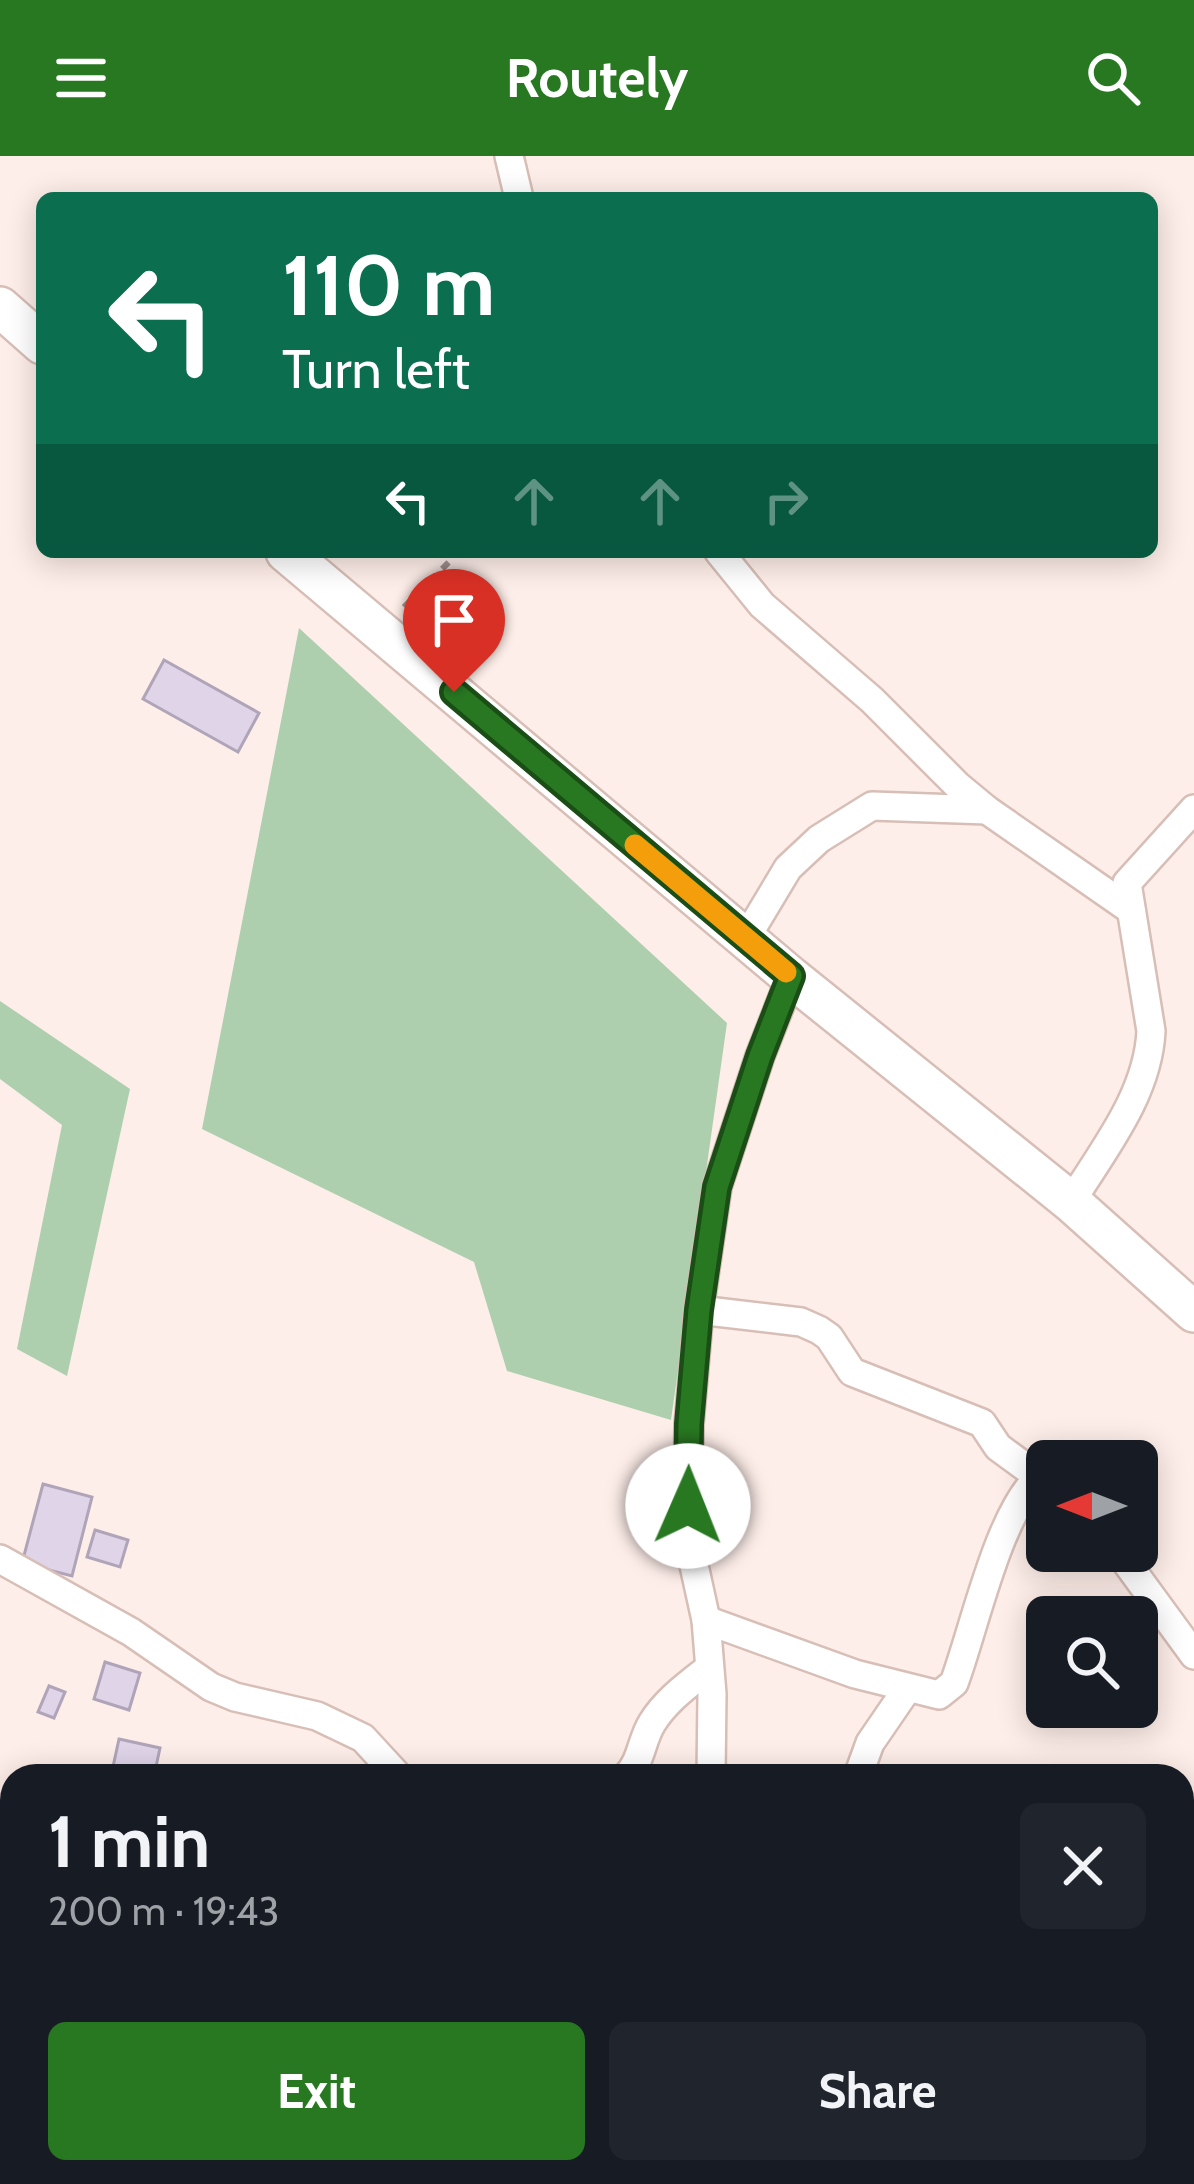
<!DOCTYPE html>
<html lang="en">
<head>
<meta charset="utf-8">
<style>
	:root { --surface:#171b24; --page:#20242c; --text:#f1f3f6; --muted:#9ea1a6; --accent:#287822 }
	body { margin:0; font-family:Cabin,sans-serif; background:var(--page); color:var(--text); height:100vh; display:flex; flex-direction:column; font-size:45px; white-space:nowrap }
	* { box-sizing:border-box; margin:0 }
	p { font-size:39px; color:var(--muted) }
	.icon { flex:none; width:66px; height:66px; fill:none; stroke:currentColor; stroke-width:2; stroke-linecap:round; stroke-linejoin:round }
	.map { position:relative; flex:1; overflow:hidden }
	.sheet { position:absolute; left:0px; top:1608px; width:1194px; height:420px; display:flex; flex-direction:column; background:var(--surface); border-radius:36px 36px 0 0; box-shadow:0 6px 30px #0003 }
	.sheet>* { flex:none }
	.top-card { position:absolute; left:36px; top:36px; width:1122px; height:366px; border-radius:18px; box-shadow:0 6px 30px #0003; background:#0b6e4f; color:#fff; overflow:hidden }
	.needle { width:78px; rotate:270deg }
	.buttons { position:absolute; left:1026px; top:1284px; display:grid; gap:24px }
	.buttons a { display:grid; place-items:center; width:132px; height:132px; border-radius:18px; background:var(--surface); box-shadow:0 6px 30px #0003; font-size:60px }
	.pin { position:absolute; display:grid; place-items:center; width:102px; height:102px; color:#fff; margin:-123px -51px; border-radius:50% 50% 50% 0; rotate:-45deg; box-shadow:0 0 12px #0007 }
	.pin .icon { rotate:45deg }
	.me { position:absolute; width:132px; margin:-66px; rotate:1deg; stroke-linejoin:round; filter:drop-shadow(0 0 9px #0008) }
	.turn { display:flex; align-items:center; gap:42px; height:252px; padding:0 48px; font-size:54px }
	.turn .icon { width:156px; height:156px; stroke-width:2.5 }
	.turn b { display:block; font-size:84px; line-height:102px }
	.lanes { display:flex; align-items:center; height:114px; padding:0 48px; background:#0003; justify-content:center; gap:60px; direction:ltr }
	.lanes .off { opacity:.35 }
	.round { display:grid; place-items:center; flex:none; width:126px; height:126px; border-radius:18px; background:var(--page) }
	.headline { display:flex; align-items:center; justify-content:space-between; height:204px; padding:0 48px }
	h1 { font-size:72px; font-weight:700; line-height:90px }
	.primary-button { display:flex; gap:24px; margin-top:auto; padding:24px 48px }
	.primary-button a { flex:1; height:138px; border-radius:18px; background:var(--accent); color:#fff; font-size:48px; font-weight:700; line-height:138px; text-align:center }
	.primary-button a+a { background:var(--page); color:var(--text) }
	header { display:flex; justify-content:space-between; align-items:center; height:156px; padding:0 48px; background:var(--accent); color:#fff; font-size:54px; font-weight:700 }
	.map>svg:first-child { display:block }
	.green { fill:#aecfae }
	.building { fill:#e0d4e9; stroke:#afa4b8; stroke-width:3 }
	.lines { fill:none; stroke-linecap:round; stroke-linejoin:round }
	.lane-casing { stroke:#d7beb6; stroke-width:18 }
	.street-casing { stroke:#d7beb6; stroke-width:32 }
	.secondary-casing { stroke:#d7beb6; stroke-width:44 }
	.path { stroke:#a39692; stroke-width:6; stroke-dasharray:9 9; stroke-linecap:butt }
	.lane { stroke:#fff; stroke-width:14 }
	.street { stroke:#fff; stroke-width:27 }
	.secondary { stroke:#fff; stroke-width:39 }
	.route-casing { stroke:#1a4e16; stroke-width:30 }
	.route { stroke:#287822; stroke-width:21 }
	.slow { stroke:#f59e0b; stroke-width:21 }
</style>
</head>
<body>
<header><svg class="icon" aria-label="menu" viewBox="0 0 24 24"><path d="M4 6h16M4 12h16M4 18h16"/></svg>Routely<svg class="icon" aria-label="search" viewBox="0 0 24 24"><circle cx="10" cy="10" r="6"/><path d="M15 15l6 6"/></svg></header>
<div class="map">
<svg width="1194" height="2028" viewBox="0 0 1194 2028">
	<rect width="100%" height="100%" fill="#feeee9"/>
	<g class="green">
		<polygon points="299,472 727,867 671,1264 507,1215 474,1106 202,973"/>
		<polygon points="0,845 130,933 67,1220 17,1193 62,969 0,923"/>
	</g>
	<g class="building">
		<polygon points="164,504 259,557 238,596 143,543"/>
		<polygon points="43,1328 92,1341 72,1420 22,1407"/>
		<polygon points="95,1374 128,1384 120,1411 87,1401"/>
		<polygon points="105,1506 140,1517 129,1554 94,1543"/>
		<polygon points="49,1530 65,1536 54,1562 38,1556"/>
		<polygon points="119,1583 160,1592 154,1620 111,1620"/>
		<polygon points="0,1721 12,1723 12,1756 0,1755"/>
		<polygon points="816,2016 865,2016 864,2028 814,2028"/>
	</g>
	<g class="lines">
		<g class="lane-casing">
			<g id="lane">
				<polyline points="552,2016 589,2016"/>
				<polyline points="421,2028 446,2016"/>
			</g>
		</g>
		<g class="street-casing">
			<g id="street">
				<polyline points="509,0 519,42"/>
				<polyline points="719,396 762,449 872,544 958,630 987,654 1131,754"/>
				<polyline points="746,782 788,712 819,683 872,650 987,654"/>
				<path d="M1071 1046C1103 994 1148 939 1151 875L1127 727 1194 653"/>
				<polyline points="699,1154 801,1166 819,1174 829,1181 852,1216 982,1267 998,1291 1047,1327"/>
				<polyline points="1118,1395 1194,1499"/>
				<polyline points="0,1403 131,1476 211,1531 235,1541 317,1560 363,1582 398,1620"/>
				<path d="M706 1464 855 1518 939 1539 954 1527C974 1474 998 1358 1039 1321"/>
				<path d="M627 1620C642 1604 641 1585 652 1567 666 1544 689 1528 709 1512"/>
				<polyline points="711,1620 712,1538 706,1464 690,1391 688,1350 689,1268 699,1154 717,1031 760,900 791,821"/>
				<polyline points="858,1620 870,1587 907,1533"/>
				<polyline points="0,1691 12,1696"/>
				<polyline points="1186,1896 1194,1919"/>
				<polyline points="965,2016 1002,2028"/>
				<polyline points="641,2028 642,2016"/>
			</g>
		</g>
		<g class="secondary-casing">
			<g id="secondary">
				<polyline points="0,151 42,188"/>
				<polyline points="286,396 791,821 1071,1046 1194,1156"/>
			</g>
		</g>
		<polyline class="path" points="404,451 459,396"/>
		<use href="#lane" class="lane"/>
		<use href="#street" class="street"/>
		<use href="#secondary" class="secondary"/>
	</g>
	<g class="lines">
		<g class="route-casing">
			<polyline id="route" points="454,536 791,820 760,900 717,1031 699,1154 689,1268 688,1350"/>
		</g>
		<use href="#route" class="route"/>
		<polyline class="slow" points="635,689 786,816"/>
	</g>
</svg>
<div class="buttons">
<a><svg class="needle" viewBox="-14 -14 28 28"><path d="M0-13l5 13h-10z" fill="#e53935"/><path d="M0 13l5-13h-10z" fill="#9ea1a6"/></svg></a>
<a><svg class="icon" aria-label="search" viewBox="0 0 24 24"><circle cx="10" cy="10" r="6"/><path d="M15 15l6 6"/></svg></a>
</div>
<div class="pin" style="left:454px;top:536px;background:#d93025"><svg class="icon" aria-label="arrive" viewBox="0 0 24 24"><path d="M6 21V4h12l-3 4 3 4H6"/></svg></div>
<svg class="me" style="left:688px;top:1350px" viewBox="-20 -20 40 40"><circle r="19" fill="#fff"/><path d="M0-13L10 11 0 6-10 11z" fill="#287822"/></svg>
<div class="top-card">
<div class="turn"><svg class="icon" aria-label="left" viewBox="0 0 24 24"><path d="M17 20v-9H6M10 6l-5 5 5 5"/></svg><div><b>110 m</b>Turn left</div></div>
<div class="lanes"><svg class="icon" aria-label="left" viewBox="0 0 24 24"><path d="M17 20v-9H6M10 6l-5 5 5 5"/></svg><svg class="icon off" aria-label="ahead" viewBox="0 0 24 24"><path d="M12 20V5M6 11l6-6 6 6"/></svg><svg class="icon off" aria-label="ahead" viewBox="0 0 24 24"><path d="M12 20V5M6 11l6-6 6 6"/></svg><svg class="icon off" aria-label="right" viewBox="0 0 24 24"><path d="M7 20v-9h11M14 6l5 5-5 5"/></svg></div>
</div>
<section class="sheet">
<div class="headline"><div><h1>1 min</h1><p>200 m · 19:43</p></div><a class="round"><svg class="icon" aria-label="close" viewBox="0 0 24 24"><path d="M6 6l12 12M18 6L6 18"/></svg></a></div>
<div class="primary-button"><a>Exit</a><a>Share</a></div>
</section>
</div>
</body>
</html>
